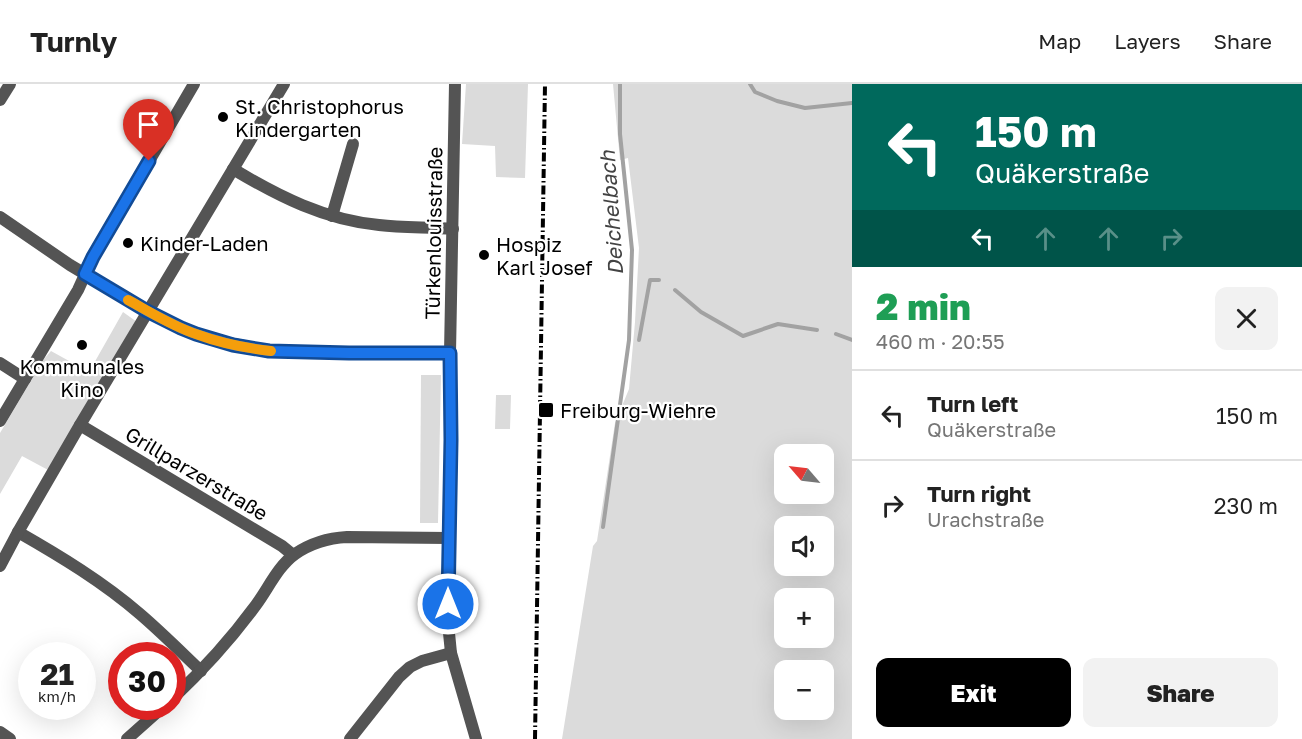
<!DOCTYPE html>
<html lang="en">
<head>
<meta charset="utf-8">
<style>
	:root { --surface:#fff; --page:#f2f2f2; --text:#222; --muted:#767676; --line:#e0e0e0; --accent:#000 }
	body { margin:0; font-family:"Golos Text",sans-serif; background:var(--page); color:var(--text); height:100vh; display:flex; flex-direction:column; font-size:22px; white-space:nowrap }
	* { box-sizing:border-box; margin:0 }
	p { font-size:20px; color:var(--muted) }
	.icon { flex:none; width:33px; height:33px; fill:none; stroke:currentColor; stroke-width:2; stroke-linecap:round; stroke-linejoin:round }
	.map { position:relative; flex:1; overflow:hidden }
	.drawer { display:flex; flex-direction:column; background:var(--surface); width:450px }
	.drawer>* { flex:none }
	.guide { background:#00695c; color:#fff; overflow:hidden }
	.needle { width:39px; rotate:298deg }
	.controls { position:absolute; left:774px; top:360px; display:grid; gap:12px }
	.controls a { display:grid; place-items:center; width:60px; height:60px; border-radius:12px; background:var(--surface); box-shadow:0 6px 24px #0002; font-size:30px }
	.speed { position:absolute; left:18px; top:558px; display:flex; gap:12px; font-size:30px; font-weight:700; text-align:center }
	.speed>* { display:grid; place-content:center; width:78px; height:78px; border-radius:50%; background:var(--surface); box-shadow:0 6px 24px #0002; line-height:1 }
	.speed small { font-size:15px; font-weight:400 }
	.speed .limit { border:9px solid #d22; background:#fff; color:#111 }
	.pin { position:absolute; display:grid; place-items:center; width:51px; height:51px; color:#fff; margin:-62px -26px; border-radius:50% 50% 50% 0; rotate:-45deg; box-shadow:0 0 6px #0007 }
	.pin .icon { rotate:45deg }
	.me { position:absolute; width:66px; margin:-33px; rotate:0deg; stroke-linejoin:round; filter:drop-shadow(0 0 4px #0008) }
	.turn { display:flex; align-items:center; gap:21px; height:126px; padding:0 24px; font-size:27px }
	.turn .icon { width:78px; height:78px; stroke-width:2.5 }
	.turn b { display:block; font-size:42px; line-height:51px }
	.lanes { display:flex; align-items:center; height:57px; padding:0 24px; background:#0003; justify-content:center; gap:30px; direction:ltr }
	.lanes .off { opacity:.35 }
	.round { display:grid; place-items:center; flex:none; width:63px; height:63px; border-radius:12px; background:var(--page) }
	.head { display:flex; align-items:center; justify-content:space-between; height:102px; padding:0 24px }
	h1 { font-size:36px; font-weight:800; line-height:45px; color:#1e9e55 }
	.action { display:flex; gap:12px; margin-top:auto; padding:12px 24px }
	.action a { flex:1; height:69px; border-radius:12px; background:var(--accent); color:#fff; font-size:24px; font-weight:800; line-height:69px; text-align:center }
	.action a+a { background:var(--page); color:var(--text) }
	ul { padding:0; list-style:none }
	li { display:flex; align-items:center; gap:18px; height:90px; padding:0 24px; border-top:2px solid var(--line) }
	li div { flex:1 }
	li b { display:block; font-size:22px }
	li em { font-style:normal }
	header { display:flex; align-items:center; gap:36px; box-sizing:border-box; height:84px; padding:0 30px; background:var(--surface); border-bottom:2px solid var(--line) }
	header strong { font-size:28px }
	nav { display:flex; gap:33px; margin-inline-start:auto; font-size:21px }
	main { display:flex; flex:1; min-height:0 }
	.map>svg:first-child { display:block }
	.green { fill:#dbdbdb; fill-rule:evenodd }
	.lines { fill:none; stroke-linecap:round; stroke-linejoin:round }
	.stream { stroke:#a2a2a2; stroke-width:4 }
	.minor { stroke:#545454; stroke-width:12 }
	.rail { stroke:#000; stroke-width:4; stroke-dasharray:9 3 1.5 3; stroke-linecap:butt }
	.route-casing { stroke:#114b97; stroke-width:15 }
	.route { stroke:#1a73e8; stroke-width:10 }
	.slow { stroke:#f59e0b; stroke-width:10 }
	.poi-dot { fill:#000; stroke:#fff; stroke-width:2 }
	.labels { text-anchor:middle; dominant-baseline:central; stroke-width:4.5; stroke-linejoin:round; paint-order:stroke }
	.poi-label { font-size:20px; fill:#000; stroke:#fff; text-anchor:start }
	.street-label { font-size:20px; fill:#000; stroke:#fff }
	.water-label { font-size:21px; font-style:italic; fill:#434343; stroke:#fff }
</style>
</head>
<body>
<header>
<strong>Turnly</strong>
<nav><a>Map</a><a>Layers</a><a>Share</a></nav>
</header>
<main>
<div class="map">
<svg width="852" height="655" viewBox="0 0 852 655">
	<rect width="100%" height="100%" fill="#fff"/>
	<g class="green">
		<polygon points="466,0 528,0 525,94 496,93 495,62 462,60"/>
		<path d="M613 0H852V655H562L593 462 597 457 615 339 629 305 635 238 639 164 628 74 620 76ZM824 370V410H784V370ZM824 442V482H784V442ZM824 514V554H784V514ZM824 586V626H784V586Z"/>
		<polygon points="123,228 137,238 50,387 22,372 0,410 0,349 44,275 51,267 89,288"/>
		<polygon points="421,291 441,291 438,439 420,439"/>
		<polygon points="496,311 511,311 510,345 495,345"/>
	</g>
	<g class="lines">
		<g class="stream">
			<polyline points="750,0 755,8 777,17 805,24 852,19"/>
			<polyline points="675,206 701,228 743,252 778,240 817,246"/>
			<polyline points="836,250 852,256"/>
			<polyline points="639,256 650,196 659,196"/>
			<polyline points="603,443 629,256 632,166 620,50 620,0"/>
		</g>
		<g class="minor">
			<polyline points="455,0 450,269 451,356 448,458 448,539 451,569 476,655"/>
			<polyline points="0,16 10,0"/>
			<path d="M233 85C278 112 325 136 379 141 403 144 428 143 453 145"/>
			<polyline points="332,132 353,60"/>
			<polyline points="0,133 70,181 147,227 181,244 214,256 269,267 349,269 450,269"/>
			<polyline points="0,279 25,295"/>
			<polyline points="0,337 78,206 93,173 194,0"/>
			<polyline points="80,341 282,462 293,471"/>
			<path d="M18 448C60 472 103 498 140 530 161 548 181 568 201 587"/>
			<polyline points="0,482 18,448 80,341 284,0"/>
			<path d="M172 615C203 586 231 555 256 521 268 505 278 482 295 470 311 459 329 454 347 453L448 454"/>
			<polyline points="0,648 10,655"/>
			<polyline points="127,655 164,622"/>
			<polyline points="350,655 399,593 410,583 422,577 451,569"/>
		</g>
		<polyline class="rail" points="535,655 545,0"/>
	</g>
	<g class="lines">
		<g class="route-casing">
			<polyline id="route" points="149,77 93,173 85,190 147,227 181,244 196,250 233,261 269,267 349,269 450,269 451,356 448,520"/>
		</g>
		<use href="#route" class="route"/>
		<path class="slow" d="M128 216C150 228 172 242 196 250 220 259 245 264 271 267"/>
	</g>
	<g class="poi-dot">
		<circle cx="223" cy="33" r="6"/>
		<circle cx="128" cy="159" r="6"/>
		<circle cx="484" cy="171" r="6"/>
		<circle cx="82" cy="261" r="6"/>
		<rect x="538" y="318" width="16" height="16" rx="3"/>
	</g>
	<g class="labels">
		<g class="poi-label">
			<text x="235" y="22">St. Christophorus<tspan x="235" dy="23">Kindergarten</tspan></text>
			<text x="140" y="159">Kinder-Laden</text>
			<text x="496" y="160">Hospiz<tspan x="496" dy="23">Karl Josef</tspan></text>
			<text x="82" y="282" text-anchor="middle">Kommunales<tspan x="82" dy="23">Kino</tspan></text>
			<text x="560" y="326">Freiburg-Wiehre</text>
		</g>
		<g class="street-label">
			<text transform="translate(433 149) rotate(-89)">Türkenlouisstraße</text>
			<text transform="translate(197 389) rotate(31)">Grillparzerstraße</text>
		</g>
		<g class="water-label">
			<text transform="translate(611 129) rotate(-94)">Deichelbach</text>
		</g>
	</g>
</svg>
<div class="controls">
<a><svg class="needle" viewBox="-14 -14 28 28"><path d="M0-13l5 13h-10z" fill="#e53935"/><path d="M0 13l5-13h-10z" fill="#767676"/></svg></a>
<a><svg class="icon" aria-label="sound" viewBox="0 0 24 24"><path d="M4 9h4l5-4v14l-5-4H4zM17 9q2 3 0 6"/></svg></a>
<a>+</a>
<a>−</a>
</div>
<div class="speed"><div>21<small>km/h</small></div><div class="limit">30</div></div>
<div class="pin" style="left:149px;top:77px;background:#d93025"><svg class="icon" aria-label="arrive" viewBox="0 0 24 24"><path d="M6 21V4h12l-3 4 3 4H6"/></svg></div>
<svg class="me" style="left:448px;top:520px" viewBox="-20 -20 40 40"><circle r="17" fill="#1a73e8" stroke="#fff" stroke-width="3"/><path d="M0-11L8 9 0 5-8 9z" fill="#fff"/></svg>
</div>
<section class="drawer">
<div class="guide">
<div class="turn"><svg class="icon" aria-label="left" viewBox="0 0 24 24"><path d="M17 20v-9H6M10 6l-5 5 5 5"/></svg><div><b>150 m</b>Quäkerstraße</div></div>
<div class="lanes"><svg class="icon" aria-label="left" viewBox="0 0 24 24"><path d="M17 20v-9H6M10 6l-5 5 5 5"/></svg><svg class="icon off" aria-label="ahead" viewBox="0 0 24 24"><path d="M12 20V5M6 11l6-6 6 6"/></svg><svg class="icon off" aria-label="ahead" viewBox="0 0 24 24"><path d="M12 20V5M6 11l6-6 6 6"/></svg><svg class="icon off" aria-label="right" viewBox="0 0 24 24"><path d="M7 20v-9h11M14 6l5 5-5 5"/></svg></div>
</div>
<div class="head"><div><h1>2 min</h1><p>460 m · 20:55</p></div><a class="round"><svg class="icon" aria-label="close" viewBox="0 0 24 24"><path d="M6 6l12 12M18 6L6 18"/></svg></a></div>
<ul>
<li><svg class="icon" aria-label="left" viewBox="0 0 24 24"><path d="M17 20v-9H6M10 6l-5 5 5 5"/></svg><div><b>Turn left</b><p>Quäkerstraße</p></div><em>150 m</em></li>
<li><svg class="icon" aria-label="right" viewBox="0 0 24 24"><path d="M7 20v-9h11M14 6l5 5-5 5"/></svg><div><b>Turn right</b><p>Urachstraße</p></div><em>230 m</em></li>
</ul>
<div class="action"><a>Exit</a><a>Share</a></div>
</section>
</main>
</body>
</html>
